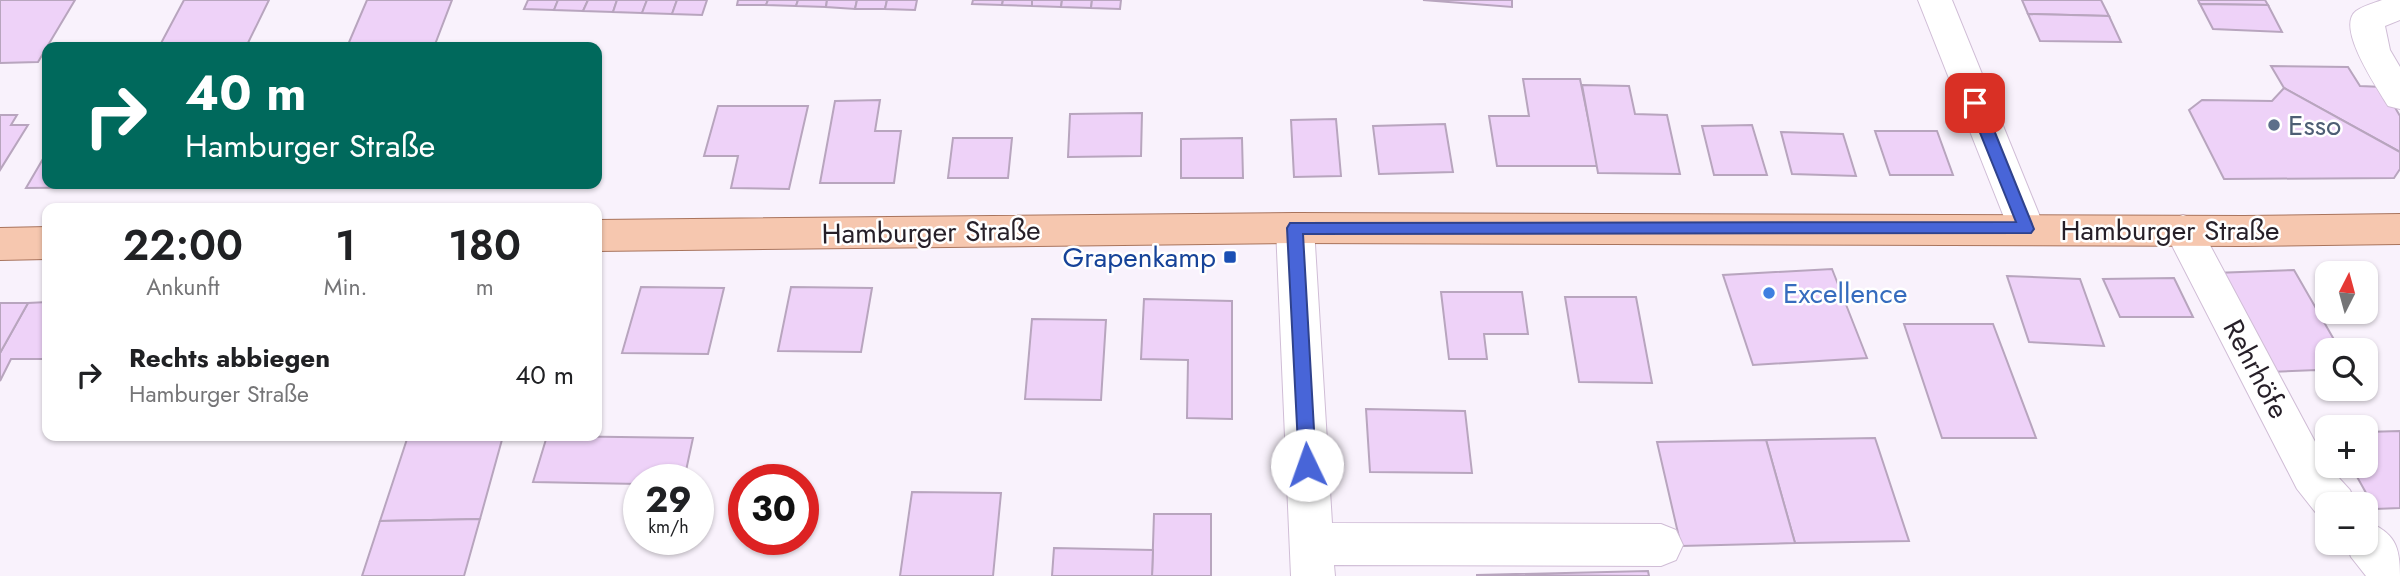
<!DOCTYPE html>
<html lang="de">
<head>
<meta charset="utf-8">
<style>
	:root { --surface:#fff; --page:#f2f2f2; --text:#202124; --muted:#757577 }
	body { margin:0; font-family:Jost,sans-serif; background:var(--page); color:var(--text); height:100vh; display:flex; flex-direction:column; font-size:26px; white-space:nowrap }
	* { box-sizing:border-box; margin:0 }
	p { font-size:23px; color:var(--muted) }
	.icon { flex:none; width:38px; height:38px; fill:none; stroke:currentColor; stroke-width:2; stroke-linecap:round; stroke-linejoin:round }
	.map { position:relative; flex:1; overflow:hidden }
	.panel { position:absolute; left:42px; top:203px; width:560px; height:238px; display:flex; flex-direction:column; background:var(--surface); border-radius:14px; box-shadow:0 2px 5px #0004 }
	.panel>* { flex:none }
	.hud { position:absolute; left:42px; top:42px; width:560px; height:147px; border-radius:14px; box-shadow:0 2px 5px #0004; background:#00695c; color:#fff; overflow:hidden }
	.needle { width:46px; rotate:6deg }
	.tools { position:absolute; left:2315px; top:261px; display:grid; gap:14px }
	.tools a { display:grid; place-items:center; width:63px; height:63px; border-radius:14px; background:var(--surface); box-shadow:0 2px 5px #0004; font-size:35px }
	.speed { position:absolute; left:623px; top:464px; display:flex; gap:14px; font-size:35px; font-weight:700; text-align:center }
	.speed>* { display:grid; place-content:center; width:91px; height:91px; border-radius:50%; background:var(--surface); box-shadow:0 2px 5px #0004; line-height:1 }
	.speed small { font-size:18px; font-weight:400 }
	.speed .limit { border:10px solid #d22; background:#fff; color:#111 }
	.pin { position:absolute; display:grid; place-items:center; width:60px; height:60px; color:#fff; margin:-30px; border-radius:14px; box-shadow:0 4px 10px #0006 }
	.me { position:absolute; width:77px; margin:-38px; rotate:357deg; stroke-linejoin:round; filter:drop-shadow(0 0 5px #0008) }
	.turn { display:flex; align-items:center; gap:24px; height:147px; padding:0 28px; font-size:32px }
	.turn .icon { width:91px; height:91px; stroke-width:2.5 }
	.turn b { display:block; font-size:49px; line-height:60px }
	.eta { display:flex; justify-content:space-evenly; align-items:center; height:119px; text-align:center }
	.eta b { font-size:42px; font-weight:600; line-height:49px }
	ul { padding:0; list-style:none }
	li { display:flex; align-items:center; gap:21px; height:105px; padding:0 28px }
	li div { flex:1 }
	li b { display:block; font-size:26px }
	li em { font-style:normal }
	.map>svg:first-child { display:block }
	.building { fill:#eed2f8; stroke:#b8a5be; stroke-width:2 }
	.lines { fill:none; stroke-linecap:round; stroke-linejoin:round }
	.minor-casing { stroke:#d0bdd6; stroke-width:2 }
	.major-casing { stroke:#a9745d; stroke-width:2 }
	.minor { fill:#fff; fill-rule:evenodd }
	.major { fill:#f6c7af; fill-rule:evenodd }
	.route { fill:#4865d8; stroke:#2f428c; stroke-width:2 }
	.service-dot { fill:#5c6f8a; stroke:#fff; stroke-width:2.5 }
	.transit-dot { fill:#1a4fb4; stroke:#fff; stroke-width:2.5 }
	.shop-dot { fill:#3f7fe0; stroke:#fff; stroke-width:2.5 }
	.labels { text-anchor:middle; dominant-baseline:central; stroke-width:5; stroke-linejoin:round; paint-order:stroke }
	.service-label { font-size:28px; fill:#4e5e75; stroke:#fff; text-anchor:start }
	.street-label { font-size:28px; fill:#261f28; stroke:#fff }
	.transit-label { font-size:28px; fill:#164399; stroke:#fff; text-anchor:end }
	.shop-label { font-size:28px; fill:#366cbe; stroke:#fff; text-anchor:start }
</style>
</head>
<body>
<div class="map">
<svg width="2400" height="576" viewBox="0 0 2400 576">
	<rect width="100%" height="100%" fill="#f9f2fc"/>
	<g class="building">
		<polygon points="0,0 75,0 38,62 0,63"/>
		<polygon points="184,0 269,0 246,47 159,47"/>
		<polygon points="367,0 452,0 434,47 347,47"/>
		<polygon points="528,0 558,0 554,10 524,9"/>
		<polygon points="558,0 588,0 583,11 554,10"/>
		<polygon points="588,0 617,0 613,12 583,11"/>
		<polygon points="617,0 647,0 642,13 613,12"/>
		<polygon points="647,0 677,0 672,14 642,13"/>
		<polygon points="677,0 707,0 702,15 672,14"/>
		<polygon points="738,0 768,0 766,5 737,5"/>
		<polygon points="768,0 798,0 796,6 766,5"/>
		<polygon points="798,0 827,0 826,7 796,6"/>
		<polygon points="827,0 857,0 855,9 826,7"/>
		<polygon points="857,0 887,0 885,9 855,9"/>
		<polygon points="887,0 917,0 915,10 885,9"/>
		<polygon points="973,0 1003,0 1002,5 972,4"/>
		<polygon points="1003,0 1032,0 1032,6 1002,5"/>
		<polygon points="1032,0 1062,0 1061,7 1032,6"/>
		<polygon points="1062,0 1092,0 1091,8 1061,7"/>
		<polygon points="1092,0 1121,0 1120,9 1091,8"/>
		<polygon points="1423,0 1512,0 1512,7"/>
		<polygon points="2022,0 2101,0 2109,16 2028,14"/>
		<polygon points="2198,0 2265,0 2268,5 2200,4"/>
		<polygon points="2200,4 2268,5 2282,32 2213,29"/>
		<polygon points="2028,14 2109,16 2121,42 2040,41"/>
		<polygon points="2271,66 2348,67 2360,86 2383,87 2400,116 2400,152 2284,88"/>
		<polygon points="1523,79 1580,79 1598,166 1497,166 1489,116 1529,116"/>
		<polygon points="1582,85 1629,86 1635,114 1667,115 1680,174 1598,173"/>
		<polygon points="2284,88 2400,152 2400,169 2394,178 2224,179 2189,110 2202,100 2272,101"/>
		<polygon points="880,100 875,131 901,131 894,183 820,183 835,101"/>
		<polygon points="718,106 808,106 789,189 731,188 738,156 704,156"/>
		<polygon points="1142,113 1141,156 1068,157 1070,114"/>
		<polygon points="0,115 17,115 11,125 28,125 0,170"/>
		<polygon points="1336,119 1341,176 1294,177 1291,120"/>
		<polygon points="1445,124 1453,172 1379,174 1373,126"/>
		<polygon points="1752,125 1767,175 1714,175 1702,126"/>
		<polygon points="1875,131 1937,131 1953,175 1890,175"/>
		<polygon points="1781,132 1843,134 1856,176 1792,174"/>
		<polygon points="953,138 1012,138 1008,178 948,178"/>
		<polygon points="1242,138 1243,178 1181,178 1181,139"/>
		<polygon points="47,152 47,184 139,184 138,187 26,188"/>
		<polygon points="1832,269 1867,358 1753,365 1723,275"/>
		<polygon points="2294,270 2340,350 2328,350 2328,388 2363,388 2368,397 2333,399 2317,370 2269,372 2215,273"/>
		<polygon points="2007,276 2080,279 2104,346 2029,342"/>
		<polygon points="2174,278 2193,317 2120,317 2103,279"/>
		<polygon points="641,287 724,288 708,354 622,353"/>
		<polygon points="791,287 872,288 861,352 778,351"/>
		<polygon points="1441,292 1522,292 1528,334 1484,334 1487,359 1449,359"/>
		<polygon points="1565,297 1636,297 1652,383 1579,382"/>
		<polygon points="1144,299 1232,301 1232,419 1187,418 1188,360 1141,359"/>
		<polygon points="47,302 47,359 11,359 0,381 0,353 28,303"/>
		<polygon points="0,303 28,303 0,353"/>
		<polygon points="1032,319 1106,320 1101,400 1025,399"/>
		<polygon points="1904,324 1993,324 2036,438 1942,438"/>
		<polygon points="1366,409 1465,411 1472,473 1370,472"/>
		<polygon points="2400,431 2400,508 2375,509 2351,466 2366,466 2366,432"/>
		<polygon points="408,436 503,436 480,519 380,521"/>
		<polygon points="547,436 693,438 684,480 639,480 639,484 533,482"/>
		<polygon points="1875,438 1909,541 1795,543 1766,440"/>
		<polygon points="1766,440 1795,543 1681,546 1657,442"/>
		<polygon points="912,492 1001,493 993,576 900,576"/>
		<polygon points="1154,514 1211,514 1211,576 1152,576"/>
		<polygon points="480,519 464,576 362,576 380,521"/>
		<polygon points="1054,548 1153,550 1152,576 1052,576"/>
		<polygon points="1648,571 1649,576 1476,575"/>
	</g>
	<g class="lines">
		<g class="minor-casing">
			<g id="minor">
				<polygon points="1918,0 1952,0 2045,229 2039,240 2026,244 2013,240"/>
				<path d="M2382 0H2400V20L2385 26 2390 50 2400 67V109L2388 106C2378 89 2335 27 2356 11 2363 6 2374 3 2382 0Z"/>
				<polygon points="1295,213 1308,217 1314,228 1332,523 1661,524 1676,530 1683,545 1676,560 1661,566 1334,565 1335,576 1291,576 1276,228 1282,217"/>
				<polygon points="2183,215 2196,219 2328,466 2350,490 2356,504 2328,504 2328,521 2320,518 2297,489 2164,230 2170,219"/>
				<path d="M2366 521C2395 533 2400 546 2400 576H2366L2351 557 2345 542H2366Z"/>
			</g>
		</g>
		<g class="major-casing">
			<g id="major">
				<polygon points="1295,213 2244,216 2400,214 2400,244 2244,246 1295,243 597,251 597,220"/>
				<polygon points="47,227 47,259 0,260 0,228"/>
			</g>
		</g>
		<use href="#minor" class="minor"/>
		<use href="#major" class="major"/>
	</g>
	<polygon class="route" points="1975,97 1983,103 2034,229 2031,233 1303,234 1316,465 1314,470 1307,473 1301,470 1299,465 1287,228 1290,223 2016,222 1968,103"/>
	<circle class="service-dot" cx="2274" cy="125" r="7"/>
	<rect class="transit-dot" x="1223" y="250" width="14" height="14" rx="3.5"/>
	<circle class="shop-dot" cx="1769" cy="293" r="7"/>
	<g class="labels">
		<g class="service-label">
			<text x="2288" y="125">Esso</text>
		</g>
		<g class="street-label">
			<text x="2170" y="230">Hamburger Straße</text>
			<text transform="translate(931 232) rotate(-1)">Hamburger Straße</text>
			<text transform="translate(2256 369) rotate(62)">Rehrhöfe</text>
		</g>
		<g class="transit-label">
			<text x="1216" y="257">Grapenkamp</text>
		</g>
		<g class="shop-label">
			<text x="1783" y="293">Excellence</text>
		</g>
	</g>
</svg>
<div class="tools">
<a><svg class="needle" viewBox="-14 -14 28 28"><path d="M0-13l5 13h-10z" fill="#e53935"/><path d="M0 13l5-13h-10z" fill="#757577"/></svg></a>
<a><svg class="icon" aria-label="search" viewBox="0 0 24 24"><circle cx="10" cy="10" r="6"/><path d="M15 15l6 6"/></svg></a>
<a>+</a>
<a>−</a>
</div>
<div class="speed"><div>29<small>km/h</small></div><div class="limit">30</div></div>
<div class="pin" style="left:1975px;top:103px;background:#d93025"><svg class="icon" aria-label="arrive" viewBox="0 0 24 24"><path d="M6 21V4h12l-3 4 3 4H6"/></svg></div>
<svg class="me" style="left:1307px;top:465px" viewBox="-20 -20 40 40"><circle r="19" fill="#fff"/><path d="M0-13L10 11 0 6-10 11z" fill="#4865d8"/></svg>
<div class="hud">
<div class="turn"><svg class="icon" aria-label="right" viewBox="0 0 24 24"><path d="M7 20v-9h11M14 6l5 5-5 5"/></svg><div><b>40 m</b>Hamburger Straße</div></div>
</div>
<section class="panel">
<div class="eta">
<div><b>22:00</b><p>Ankunft</p></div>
<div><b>1</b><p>Min.</p></div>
<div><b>180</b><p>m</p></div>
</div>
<ul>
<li><svg class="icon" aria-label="right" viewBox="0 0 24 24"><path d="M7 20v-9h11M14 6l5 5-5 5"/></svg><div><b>Rechts abbiegen</b><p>Hamburger Straße</p></div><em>40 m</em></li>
</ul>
</section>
</div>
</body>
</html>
